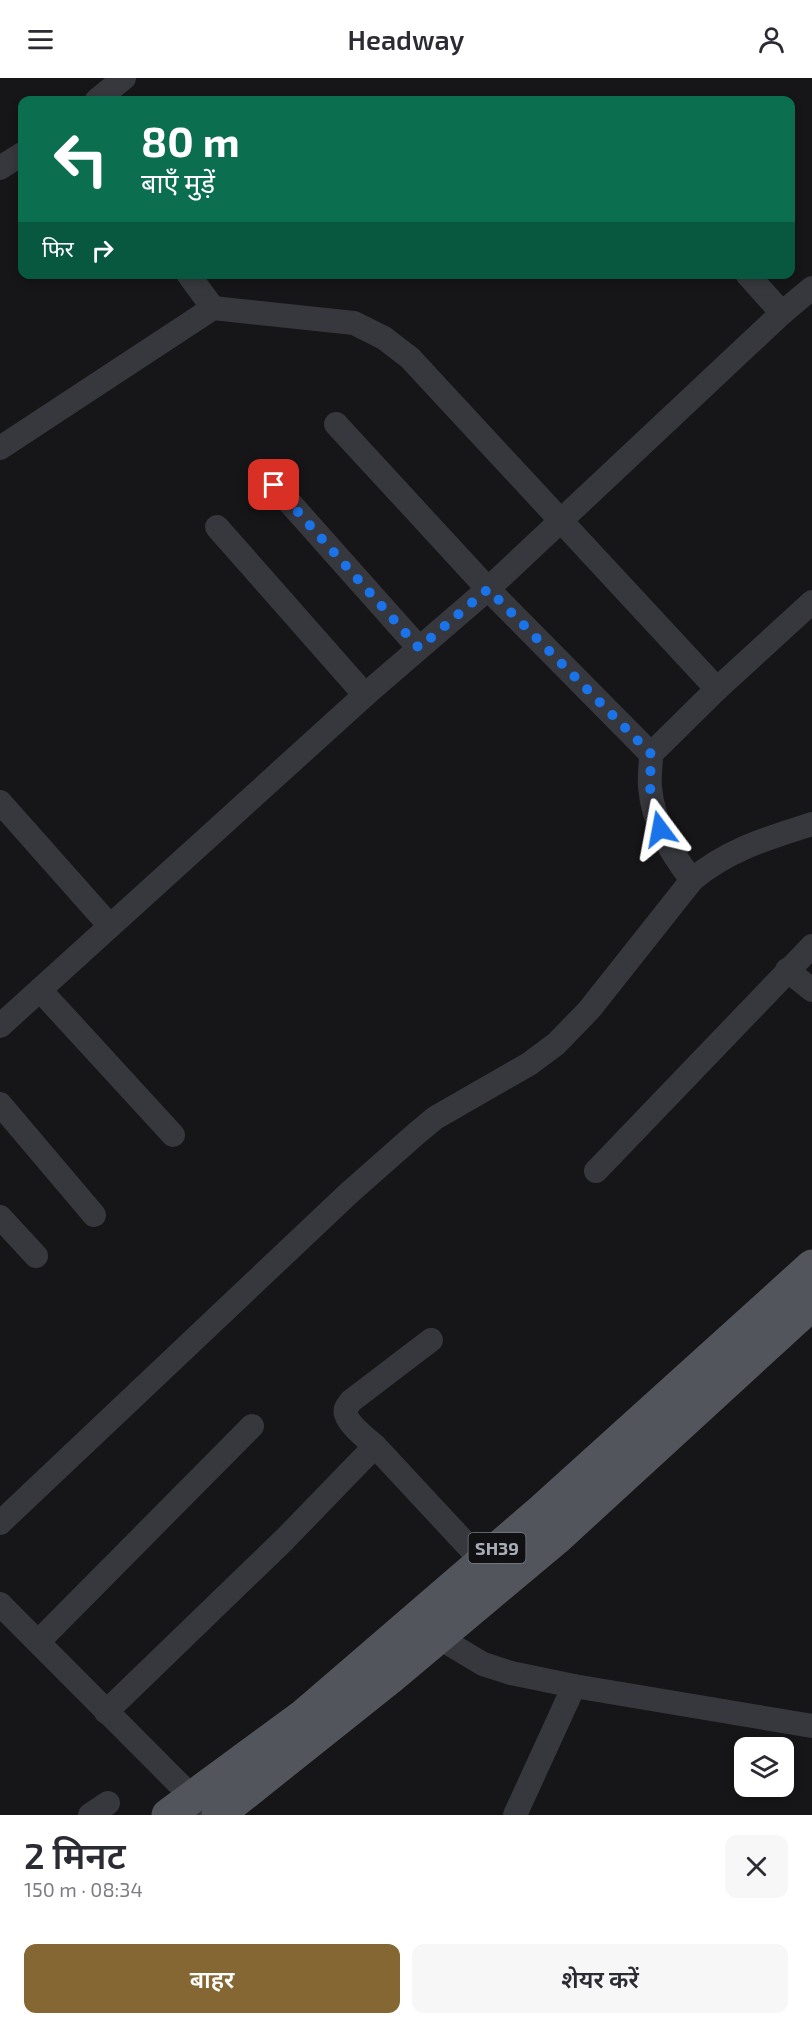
<!DOCTYPE html>
<html lang="hi">
<head>
<meta charset="utf-8">
<style>
	:root { --surface:#fff; --page:#f7f7f7; --text:#2b2b33; --muted:#7c7c81; --accent:#856733 }
	body { margin:0; font-family:"Exo 2","Noto Sans Devanagari",sans-serif; background:var(--page); color:var(--text); height:100vh; display:flex; flex-direction:column; font-size:22px; white-space:nowrap }
	* { box-sizing:border-box; margin:0 }
	p { font-size:20px; color:var(--muted) }
	.icon { flex:none; width:33px; height:33px; fill:none; stroke:currentColor; stroke-width:2; stroke-linecap:round; stroke-linejoin:round }
	.map { position:relative; height:1737px; overflow:hidden }
	.side { display:flex; flex-direction:column; background:var(--surface); flex:1 }
	.side>* { flex:none }
	.guide { position:absolute; left:18px; top:18px; width:777px; height:183px; border-radius:12px; box-shadow:0 3px 9px #0003; background:#0b6e4f; color:#fff; overflow:hidden }
	.controls { position:absolute; left:734px; top:1659px; display:grid; gap:12px }
	.controls a { display:grid; place-items:center; width:60px; height:60px; border-radius:12px; background:var(--surface); box-shadow:0 3px 9px #0003; font-size:30px }
	.pin { position:absolute; display:grid; place-items:center; width:51px; height:51px; color:#fff; margin:-26px; border-radius:12px; box-shadow:0 3px 9px #0006 }
	.me { position:absolute; width:66px; margin:-33px; rotate:347deg; stroke-linejoin:round; filter:drop-shadow(0 0 4px #0008) }
	.turn { display:flex; align-items:center; gap:21px; height:126px; padding:0 24px; font-size:27px }
	.turn .icon { width:78px; height:78px; stroke-width:2.5 }
	.turn b { display:block; font-size:42px; line-height:51px }
	.then { display:flex; align-items:center; height:57px; padding:0 24px; background:#0003; gap:12px; font-size:22px }
	.round { display:grid; place-items:center; flex:none; width:63px; height:63px; border-radius:12px; background:var(--page) }
	.headline { display:flex; align-items:center; justify-content:space-between; height:102px; padding:0 24px }
	h1 { font-size:36px; font-weight:600; line-height:45px }
	.action { display:flex; gap:12px; margin-top:auto; padding:12px 24px }
	.action a { flex:1; height:69px; border-radius:12px; background:var(--accent); color:#fff; font-size:24px; font-weight:600; line-height:69px; text-align:center }
	.action a+a { background:var(--page); color:var(--text) }
	header { display:flex; justify-content:space-between; align-items:center; height:78px; padding:0 24px; background:var(--surface); font-size:27px; font-weight:600 }
	.map>svg:first-child { display:block }
	.lines { fill:none; stroke-linecap:round; stroke-linejoin:round }
	.street { stroke:#37383d; stroke-width:24 }
	.primary { stroke:#53555c; stroke-width:33 }
	.route { stroke:#1a73e8; stroke-width:10; stroke-dasharray:0 18 }
	.labels { text-anchor:middle; dominant-baseline:central; stroke-width:6; stroke-linejoin:round; paint-order:stroke }
	.shield { fill:#111113; stroke:#7b7e86; stroke-width:1.5 }
	.shield-label { font-size:18px; font-weight:bold; fill:#a8adb8 }
</style>
</head>
<body>
<header><svg class="icon" aria-label="menu" viewBox="0 0 24 24"><path d="M4 6h16M4 12h16M4 18h16"/></svg>Headway<svg class="icon" aria-label="person" viewBox="0 0 24 24"><circle cx="12" cy="8" r="4"/><path d="M4 21q1-7 8-7t8 7"/></svg></header>
<div class="map">
<svg width="812" height="1737" viewBox="0 0 812 1737">
	<rect width="100%" height="100%" fill="#161618"/>
	<g class="lines">
		<g class="street">
			<polyline points="97,22 124,0"/>
			<polyline points="0,90 22,76"/>
			<polyline points="188,196 213,230"/>
			<polyline points="747,196 782,235"/>
			<polyline points="336,346 488,511 651,676"/>
			<polyline points="0,370 213,230 354,245 384,260 410,280 717,611"/>
			<polyline points="274,407 419,570"/>
			<polyline points="217,449 365,617"/>
			<polyline points="0,724 110,848"/>
			<path d="M692 802C671 775 653 745 650 709 649 699 651 687 651 676L717 611 812 524"/>
			<polyline points="787,892 812,912"/>
			<polyline points="40,912 173,1057"/>
			<polyline points="0,948 365,617 488,511 782,235 812,210"/>
			<polyline points="0,1026 94,1137"/>
			<polyline points="596,1093 812,868"/>
			<polyline points="0,1139 36,1178"/>
			<polyline points="375,1368 482,1483"/>
			<path d="M0 1445 349 1115 417 1055 435 1040 529 986 556 966 589 932 692 802C727 772 768 760 812 746"/>
			<polyline points="0,1526 203,1730"/>
			<polyline points="426,1550 438,1559 483,1586 511,1595 574,1608 812,1648"/>
			<polyline points="38,1564 252,1348"/>
			<path d="M106 1634 285 1461 375 1368C367 1361 348 1346 346 1336 344 1331 348 1327 351 1323L431 1262"/>
			<polyline points="90,1737 108,1725"/>
			<polyline points="515,1737 574,1608"/>
		</g>
		<g class="primary">
			<polyline points="168,1737 304,1637 542,1432 812,1188"/>
			<polyline points="218,1737 391,1599 558,1459 812,1226"/>
		</g>
	</g>
	<g class="lines">
		<polyline class="route" points="274,407 419,570 488,511 651,676 650,710 660,751"/>
	</g>
	<g class="labels">
		<rect class="shield" x="468.5" y="1455" width="57" height="30" rx="4.5"/>
		<g class="shield-label">
			<text x="497" y="1470">SH39</text>
		</g>
	</g>
</svg>
<div class="controls">
<a><svg class="icon" aria-label="layers" viewBox="0 0 24 24"><path d="M12 4l9 5-9 5-9-5zM3 14l9 5 9-5"/></svg></a>
</div>
<div class="pin" style="left:274px;top:407px;background:#d93025"><svg class="icon" aria-label="arrive" viewBox="0 0 24 24"><path d="M6 21V4h12l-3 4 3 4H6"/></svg></div>
<svg class="me" style="left:660px;top:751px" viewBox="-20 -20 40 40"><path d="M0-17L14 15 0 8-14 15z" fill="#1a73e8" stroke="#fff" stroke-width="4"/></svg>
<div class="guide">
<div class="turn"><svg class="icon" aria-label="left" viewBox="0 0 24 24"><path d="M17 20v-9H6M10 6l-5 5 5 5"/></svg><div><b>80 m</b>बाएँ मुड़ें</div></div>
<div class="then">फिर<svg class="icon" aria-label="right" viewBox="0 0 24 24"><path d="M7 20v-9h11M14 6l5 5-5 5"/></svg></div>
</div>
</div>
<section class="side">
<div class="headline"><div><h1>2 मिनट</h1><p>150 m · 08:34</p></div><a class="round"><svg class="icon" aria-label="close" viewBox="0 0 24 24"><path d="M6 6l12 12M18 6L6 18"/></svg></a></div>
<div class="action"><a>बाहर</a><a>शेयर करें</a></div>
</section>
</body>
</html>
